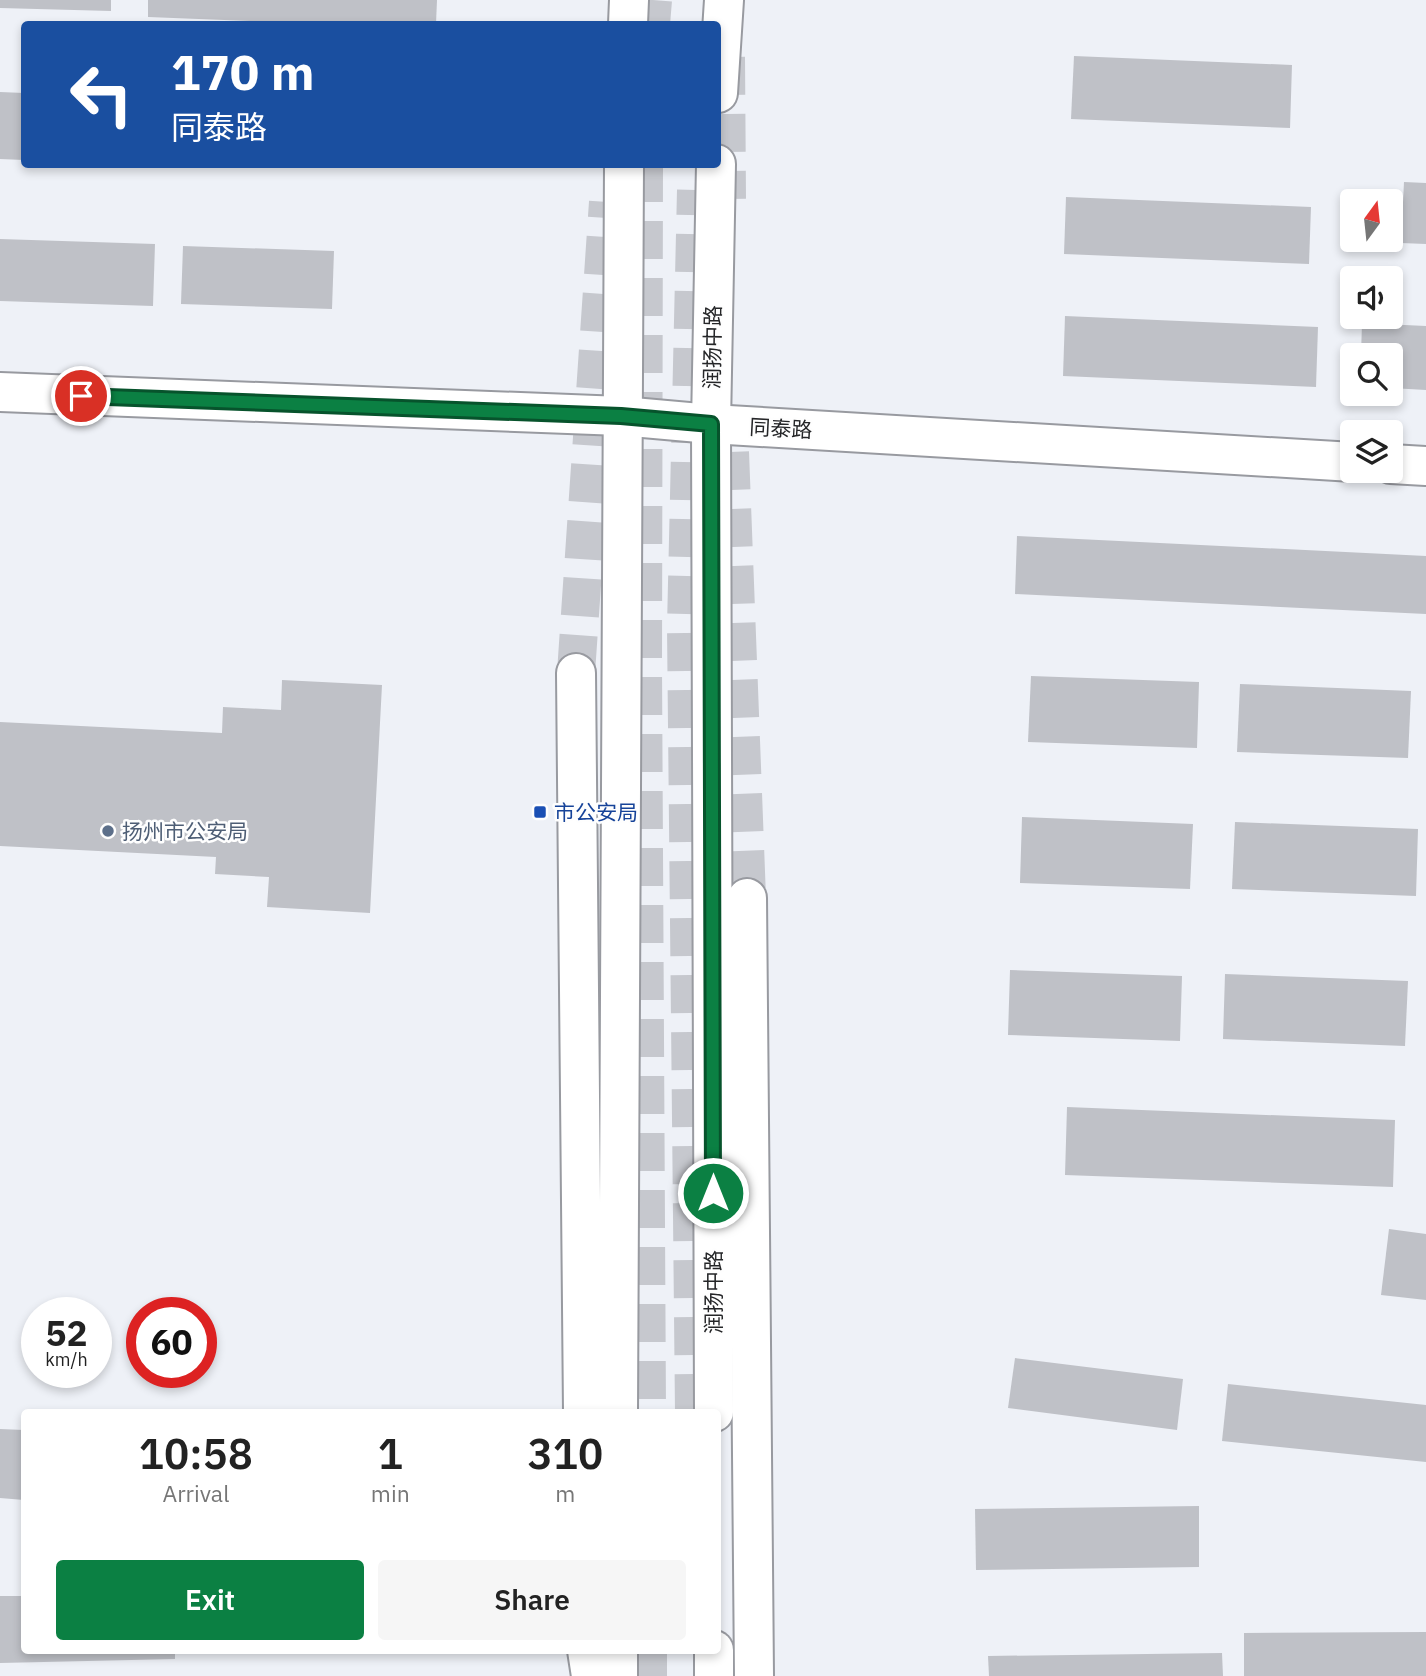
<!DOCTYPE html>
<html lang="en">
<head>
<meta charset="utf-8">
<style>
	:root { --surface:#fff; --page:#f6f6f6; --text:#222; --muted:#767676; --accent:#0b8043 }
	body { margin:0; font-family:"IBM Plex Sans","Noto Sans SC",sans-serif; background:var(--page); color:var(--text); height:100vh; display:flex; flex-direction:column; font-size:26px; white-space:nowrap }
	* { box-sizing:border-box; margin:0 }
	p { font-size:23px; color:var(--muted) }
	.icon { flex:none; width:38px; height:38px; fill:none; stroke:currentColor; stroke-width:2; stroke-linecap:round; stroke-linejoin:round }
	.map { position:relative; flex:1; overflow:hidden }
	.panel { position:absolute; left:21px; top:1409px; width:700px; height:245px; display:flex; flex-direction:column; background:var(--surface); border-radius:7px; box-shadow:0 4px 10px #0003 }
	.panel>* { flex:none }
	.hud { position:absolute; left:21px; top:21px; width:700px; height:147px; border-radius:7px; box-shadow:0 4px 10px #0003; background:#1a4fa0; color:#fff; overflow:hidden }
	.needle { width:46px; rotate:15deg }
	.buttons { position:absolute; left:1340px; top:189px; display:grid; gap:14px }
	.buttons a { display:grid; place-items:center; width:63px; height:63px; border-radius:7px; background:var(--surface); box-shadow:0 4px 10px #0003; font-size:35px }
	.speed { position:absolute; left:21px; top:1297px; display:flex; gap:14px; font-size:35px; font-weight:700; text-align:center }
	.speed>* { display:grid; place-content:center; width:91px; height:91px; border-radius:50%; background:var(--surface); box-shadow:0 4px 10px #0003; line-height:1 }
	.speed small { font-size:18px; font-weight:400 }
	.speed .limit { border:10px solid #d22; background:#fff; color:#111 }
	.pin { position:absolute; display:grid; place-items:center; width:60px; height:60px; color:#fff; margin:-30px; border:4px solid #fff; border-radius:50%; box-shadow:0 2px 7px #0007 }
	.me { position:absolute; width:77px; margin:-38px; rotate:0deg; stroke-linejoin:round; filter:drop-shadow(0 0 5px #0008) }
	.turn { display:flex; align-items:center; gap:24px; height:147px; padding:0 35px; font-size:32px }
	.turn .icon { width:91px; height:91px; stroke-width:2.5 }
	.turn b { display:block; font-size:49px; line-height:60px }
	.eta { display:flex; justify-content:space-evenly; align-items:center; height:119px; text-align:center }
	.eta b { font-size:42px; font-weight:600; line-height:49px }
	.cta { display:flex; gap:14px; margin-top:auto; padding:14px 35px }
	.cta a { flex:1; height:80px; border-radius:7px; background:var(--accent); color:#fff; font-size:28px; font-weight:600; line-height:80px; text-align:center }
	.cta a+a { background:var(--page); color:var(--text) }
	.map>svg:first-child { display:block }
	.building { fill:#bfc1c7 }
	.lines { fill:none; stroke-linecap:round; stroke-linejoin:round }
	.highway-tunnel { stroke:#c6c8ce; stroke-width:38; stroke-dasharray:38 19; stroke-linecap:butt }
	.minor-casing { stroke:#989aa0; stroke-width:42 }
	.major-casing { stroke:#989aa0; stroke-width:42 }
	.highway-casing { stroke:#989aa0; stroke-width:42 }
	.minor { stroke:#fff; stroke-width:38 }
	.major { stroke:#fff; stroke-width:38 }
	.highway { stroke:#fff; stroke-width:38 }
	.route-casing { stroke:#07532c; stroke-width:18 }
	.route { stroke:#0b8043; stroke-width:12 }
	.transit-dot { fill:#1a4fb4; stroke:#fefefe; stroke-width:2.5 }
	.service-dot { fill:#5c6f8a; stroke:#fefefe; stroke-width:2.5 }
	.labels { text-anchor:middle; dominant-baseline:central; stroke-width:5; stroke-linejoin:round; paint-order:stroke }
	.street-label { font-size:21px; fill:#252628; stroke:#fefefe }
	.transit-label { font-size:21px; fill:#164399; stroke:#fefefe; text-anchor:start }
	.service-label { font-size:21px; fill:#4e5e75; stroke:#fefefe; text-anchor:start }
</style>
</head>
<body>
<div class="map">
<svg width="1426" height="1676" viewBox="0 0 1426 1676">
	<rect width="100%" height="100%" fill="#eef1f7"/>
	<g class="building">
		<polygon points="0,0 111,0 111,11 0,8"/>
		<polygon points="148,0 437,0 436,24 327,24 148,17"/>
		<polygon points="1074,56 1292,65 1290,128 1071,119"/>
		<polygon points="0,92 24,93 24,160 0,159"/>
		<polygon points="1404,182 1426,183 1426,244 1401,243"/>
		<polygon points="1066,197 1311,207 1309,264 1064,254"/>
		<polygon points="0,239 155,244 153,306 0,301"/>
		<polygon points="183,246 334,251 332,309 181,304"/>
		<polygon points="1065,316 1318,327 1316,387 1063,376"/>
		<polygon points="1362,323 1426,326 1426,390 1391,388 1391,355 1361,355"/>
		<polygon points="1017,536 1426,556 1426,614 1015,594"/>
		<polygon points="1031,676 1199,682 1197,748 1028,742"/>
		<polygon points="282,680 382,685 370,913 267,907 269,877 215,874 216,857 0,846 0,722 222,733 223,707 281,710"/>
		<polygon points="1240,684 1411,691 1408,758 1237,752"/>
		<polygon points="1022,817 1193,824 1190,889 1020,883"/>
		<polygon points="1235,822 1418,829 1416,896 1232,889"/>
		<polygon points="1010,970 1182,976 1180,1041 1008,1035"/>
		<polygon points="1225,974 1408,981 1405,1046 1223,1039"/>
		<polygon points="1067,1107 1395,1120 1393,1187 1065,1175"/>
		<polygon points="1389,1229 1426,1234 1426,1300 1381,1295"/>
		<polygon points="1015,1358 1183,1379 1177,1430 1008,1408"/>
		<polygon points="1228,1384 1426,1405 1426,1462 1222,1441"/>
		<polygon points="0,1429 24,1430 24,1500 0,1498"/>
		<polygon points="1199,1506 1199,1567 976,1570 975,1509"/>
		<polygon points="0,1596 24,1596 24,1650 175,1650 175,1659 0,1663"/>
		<polygon points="1426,1632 1426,1676 1244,1676 1244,1633"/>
		<polygon points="1222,1653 1223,1676 989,1676 988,1656"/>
	</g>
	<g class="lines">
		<g class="highway-tunnel">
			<polyline points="651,24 653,0"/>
			<polyline points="726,57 727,199"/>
			<polyline points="644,164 643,666 647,1412"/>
			<polyline points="730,452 747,898"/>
			<polyline points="576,673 608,202"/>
			<polyline points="694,1412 686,627 696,190"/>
			<polyline points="648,1650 648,1676"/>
		</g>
		<g class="minor-casing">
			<g id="minor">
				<polyline points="0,392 621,416 711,424 1353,462"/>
				<polyline points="1391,464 1426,466"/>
			</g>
		</g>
		<g class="major-casing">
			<g id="major">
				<polyline points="628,24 629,0"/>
				<polyline points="718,93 724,0"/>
				<polyline points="618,1412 624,164"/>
				<polyline points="714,1412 711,424 716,164"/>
				<polyline points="618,1650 618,1676"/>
				<polyline points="714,1650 714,1676"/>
			</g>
		</g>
		<g class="highway-casing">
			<g id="highway">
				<polyline points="576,673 583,1412"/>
				<polyline points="747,898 754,1676"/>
				<polyline points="587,1650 591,1676"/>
			</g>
		</g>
		<use href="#minor" class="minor"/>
		<use href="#major" class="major"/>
		<use href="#highway" class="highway"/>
	</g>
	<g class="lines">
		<g class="route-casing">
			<polyline id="route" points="81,396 621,416 711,424 713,1193"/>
		</g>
		<use href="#route" class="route"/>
	</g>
	<rect class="transit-dot" x="533" y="805" width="14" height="14" rx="3.5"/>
	<circle class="service-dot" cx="108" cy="831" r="7"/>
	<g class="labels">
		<g class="street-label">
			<text transform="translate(712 347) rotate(-89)">润扬中路</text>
			<text transform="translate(781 428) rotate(3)">同泰路</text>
			<text transform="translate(713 1292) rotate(-90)">润扬中路</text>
		</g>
		<g class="transit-label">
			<text x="554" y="812">市公安局</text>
		</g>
		<g class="service-label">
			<text x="122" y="831">扬州市公安局</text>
		</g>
	</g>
</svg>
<div class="buttons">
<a><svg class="needle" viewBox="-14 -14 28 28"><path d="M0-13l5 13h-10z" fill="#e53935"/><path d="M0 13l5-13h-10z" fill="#767676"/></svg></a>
<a><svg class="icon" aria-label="sound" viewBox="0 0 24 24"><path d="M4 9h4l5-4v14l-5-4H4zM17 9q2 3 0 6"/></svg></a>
<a><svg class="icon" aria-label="search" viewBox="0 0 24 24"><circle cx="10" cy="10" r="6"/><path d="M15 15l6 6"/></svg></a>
<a><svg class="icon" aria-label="layers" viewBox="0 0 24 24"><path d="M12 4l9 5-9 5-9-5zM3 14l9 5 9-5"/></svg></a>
</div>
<div class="speed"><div>52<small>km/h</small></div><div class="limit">60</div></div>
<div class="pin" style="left:81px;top:396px;background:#d93025"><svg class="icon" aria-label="arrive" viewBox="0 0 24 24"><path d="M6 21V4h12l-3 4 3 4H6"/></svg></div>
<svg class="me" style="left:713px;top:1193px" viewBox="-20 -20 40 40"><circle r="17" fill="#0b8043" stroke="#fff" stroke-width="3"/><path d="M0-11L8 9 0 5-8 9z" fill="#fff"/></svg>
<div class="hud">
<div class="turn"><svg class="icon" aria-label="left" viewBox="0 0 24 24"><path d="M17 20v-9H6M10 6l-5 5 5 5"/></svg><div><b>170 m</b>同泰路</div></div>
</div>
<section class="panel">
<div class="eta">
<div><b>10:58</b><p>Arrival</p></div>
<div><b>1</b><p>min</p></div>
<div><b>310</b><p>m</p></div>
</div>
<div class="cta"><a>Exit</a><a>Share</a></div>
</section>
</div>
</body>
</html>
